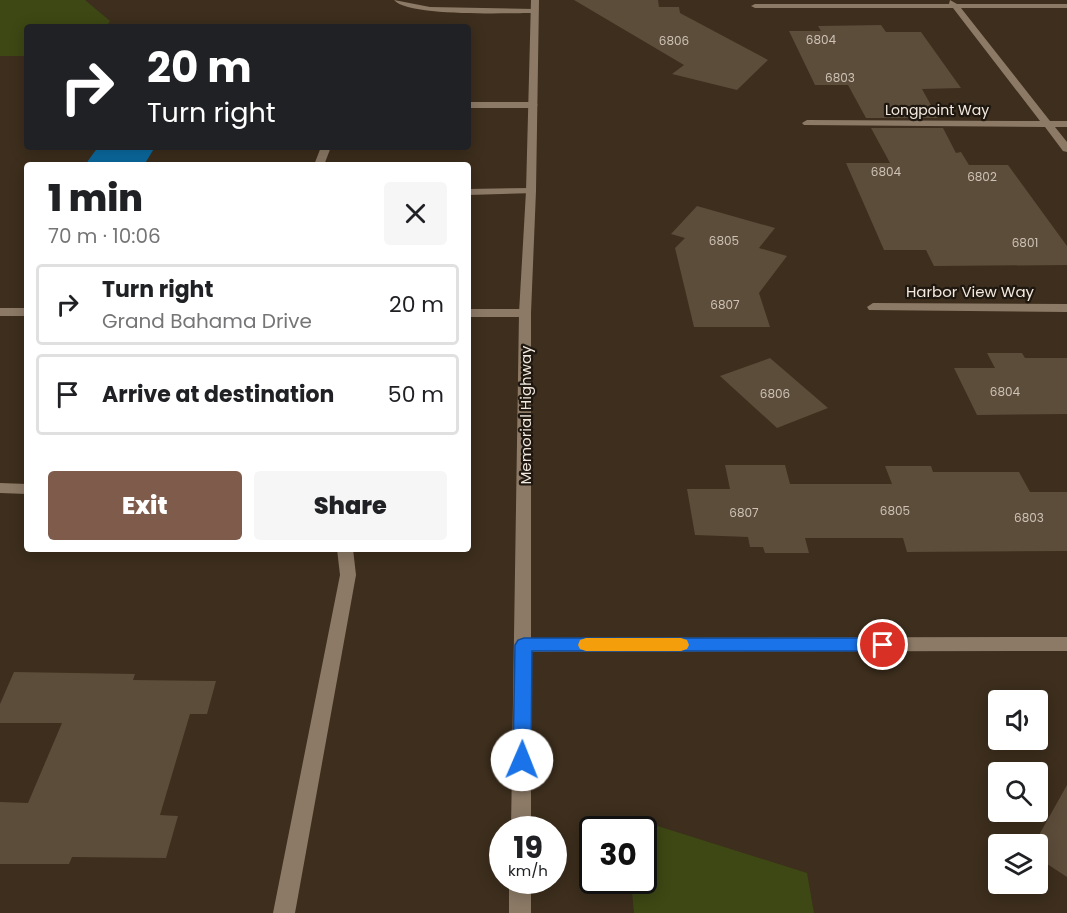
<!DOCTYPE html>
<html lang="en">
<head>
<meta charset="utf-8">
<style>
	:root { --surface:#fff; --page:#f6f6f6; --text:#202124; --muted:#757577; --line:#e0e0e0; --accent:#7e5b4b }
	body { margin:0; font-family:Poppins,sans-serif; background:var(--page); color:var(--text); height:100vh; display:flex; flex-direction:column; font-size:22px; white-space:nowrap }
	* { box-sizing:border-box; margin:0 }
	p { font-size:20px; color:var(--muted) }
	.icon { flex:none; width:33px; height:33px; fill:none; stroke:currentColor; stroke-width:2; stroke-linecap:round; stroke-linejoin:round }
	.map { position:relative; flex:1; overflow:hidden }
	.details { position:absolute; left:24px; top:162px; width:447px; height:390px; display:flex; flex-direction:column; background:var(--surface); border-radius:6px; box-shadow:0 3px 15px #0003 }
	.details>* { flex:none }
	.banner { position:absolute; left:24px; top:24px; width:447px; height:126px; border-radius:6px; box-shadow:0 3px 15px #0003; background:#202124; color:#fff; overflow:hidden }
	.controls { position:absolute; left:988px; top:690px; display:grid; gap:12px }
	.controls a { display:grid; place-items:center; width:60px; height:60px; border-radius:6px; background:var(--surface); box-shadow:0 3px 15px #0003; font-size:30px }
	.speed { position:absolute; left:489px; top:816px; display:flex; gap:12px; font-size:30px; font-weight:700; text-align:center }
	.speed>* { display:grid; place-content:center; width:78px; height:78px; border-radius:50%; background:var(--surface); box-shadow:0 3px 15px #0003; line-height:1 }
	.speed small { font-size:15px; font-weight:400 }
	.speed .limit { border:3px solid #111; border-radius:9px; background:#fff; color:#111 }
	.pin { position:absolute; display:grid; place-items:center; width:51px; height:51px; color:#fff; margin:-26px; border:3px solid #fff; border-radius:50%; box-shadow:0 2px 6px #0007 }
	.me { position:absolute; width:66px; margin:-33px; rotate:1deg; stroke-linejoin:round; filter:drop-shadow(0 0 4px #0008) }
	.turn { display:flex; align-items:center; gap:21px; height:126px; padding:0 24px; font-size:27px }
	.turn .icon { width:78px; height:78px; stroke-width:2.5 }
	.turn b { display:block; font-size:42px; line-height:51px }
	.round { display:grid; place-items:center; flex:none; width:63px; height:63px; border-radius:6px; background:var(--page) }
	.head { display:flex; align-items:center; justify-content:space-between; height:102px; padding:0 24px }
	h1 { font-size:36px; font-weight:800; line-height:45px }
	.action { display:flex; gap:12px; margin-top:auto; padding:12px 24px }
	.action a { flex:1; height:69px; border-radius:6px; background:var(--accent); color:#fff; font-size:24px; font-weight:800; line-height:69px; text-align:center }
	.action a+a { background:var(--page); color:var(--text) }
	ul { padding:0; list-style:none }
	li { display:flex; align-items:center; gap:18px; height:81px; margin:0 12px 9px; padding:0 12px; border:3px solid var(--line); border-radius:6px }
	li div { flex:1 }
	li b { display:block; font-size:22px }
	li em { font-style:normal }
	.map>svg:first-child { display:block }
	.green { fill:#3d4814 }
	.water { fill:#0b6aa0 }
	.building { fill:#5c4c3a }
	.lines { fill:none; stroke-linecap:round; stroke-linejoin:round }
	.service { fill:#8c7a66; fill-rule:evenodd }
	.minor { fill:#8c7a66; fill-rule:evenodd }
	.route { fill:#1a73e8; stroke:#114b97; stroke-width:1.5 }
	.slow { fill:#f59e0b }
	.labels { text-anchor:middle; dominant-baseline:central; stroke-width:4.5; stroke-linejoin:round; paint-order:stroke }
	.number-label { font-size:12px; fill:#cdc2b5 }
	.far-street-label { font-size:14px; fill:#f3e9de; stroke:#1f1810 }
	.street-label { font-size:15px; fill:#f3e9de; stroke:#1f1810 }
</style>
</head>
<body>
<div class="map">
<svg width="1067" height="913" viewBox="0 0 1067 913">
	<rect width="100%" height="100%" fill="#3d2e1d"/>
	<g class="green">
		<polygon points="0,0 85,0 110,21 106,27 27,27 27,56 0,56"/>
		<polygon points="626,816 807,873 814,913 634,913 631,881 644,880 644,830 627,829"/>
	</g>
	<polygon class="water" points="98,147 155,147 144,165 85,165"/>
	<g class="building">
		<polygon points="574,0 658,0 659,7 679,7 680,13 768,60 737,90 672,74 684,65"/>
		<polygon points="881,25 886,32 921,32 961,88 922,89 938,118 866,118 848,85 815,85 789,31 821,31 818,26"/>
		<polygon points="871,128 943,128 956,153 961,152 969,165 1008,165 1067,246 1067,265 934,266 926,250 884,250 846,163 890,163"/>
		<polygon points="697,206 775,228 759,248 787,256 759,293 770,327 694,327 675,248 685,238 671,234"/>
		<polygon points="987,353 1022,353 1025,358 1067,358 1067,414 977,415 954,368 995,368"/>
		<polygon points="770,358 828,408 777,428 720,376"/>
		<polygon points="725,465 785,465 790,484 892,484 885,466 931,466 933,472 1019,472 1030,492 1067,492 1067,551 907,552 903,538 805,538 809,553 765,553 763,547 750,547 748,537 695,535 687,489 730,489"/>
		<polygon points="14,672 135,674 133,680 216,681 207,714 190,714 160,815 178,816 166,858 72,857 69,864 0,864 0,802 28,803 62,723 0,723 0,704"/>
		<polygon points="1067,785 1067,877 1038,858 1038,844 1034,844"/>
	</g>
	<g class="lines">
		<g class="service">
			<path d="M394 0 430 7 535 9 539 11 535 13C509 13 408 17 394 0Z"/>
			<polygon points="468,102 533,102 538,105 533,108 468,108"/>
			<polygon points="321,147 331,147 324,165 314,165"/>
			<polygon points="531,188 536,191 535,193 468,195 468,189"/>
			<rect x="0" y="308" width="27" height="8"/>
			<polygon points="468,309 525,309 531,313 525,317 468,317"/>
			<polygon points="0,483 27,484 27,494 0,493"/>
			<polygon points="337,549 353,549 356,575 295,913 273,913 340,575"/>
		</g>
		<g class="minor">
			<polygon points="531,0 539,0 536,191 531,313 531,638 1067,637 1067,651 531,652 531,830 511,830 519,313 526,191"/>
			<polygon points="950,0 957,4 1067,4 1067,8 961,8 1050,121 1067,121 1067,127 1055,127 1067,142 1067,152 1063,151 1045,127 804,125 802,123 807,120 1040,121 953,8 755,8 751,6 755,4 949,4"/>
			<polygon points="873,303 1067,304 1067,312 869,310 867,307"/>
			<rect x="509" y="880" width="22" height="33"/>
		</g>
	</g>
	<polygon class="route" points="524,638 883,638 889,640 891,645 889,649 883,651 532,651 531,760 528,766 522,768 516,766 513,760 515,645 518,640"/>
	<polygon class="slow" points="586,638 681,638 687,640 689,645 687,649 681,651 586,651 580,649 578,645 580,640"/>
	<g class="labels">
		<g class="number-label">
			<text x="821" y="39">6804</text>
			<text x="674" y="40">6806</text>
			<text x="840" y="77">6803</text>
			<text x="886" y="171">6804</text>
			<text x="982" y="176">6802</text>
			<text x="724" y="240">6805</text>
			<text x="1025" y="242">6801</text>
			<text x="725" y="304">6807</text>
			<text x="1005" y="391">6804</text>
			<text x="775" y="393">6806</text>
			<text x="895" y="510">6805</text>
			<text x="744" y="512">6807</text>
			<text x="1029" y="517">6803</text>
		</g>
		<g class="far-street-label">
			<text x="937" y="110">Longpoint Way</text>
		</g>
		<g class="street-label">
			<text x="970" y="291">Harbor View Way</text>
			<text transform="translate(525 415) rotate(-90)">Memorial Highway</text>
		</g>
	</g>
</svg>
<div class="controls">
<a><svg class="icon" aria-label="sound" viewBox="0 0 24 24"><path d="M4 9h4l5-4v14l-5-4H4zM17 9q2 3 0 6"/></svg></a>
<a><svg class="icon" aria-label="search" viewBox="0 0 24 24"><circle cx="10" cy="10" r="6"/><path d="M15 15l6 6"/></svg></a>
<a><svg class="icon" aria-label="layers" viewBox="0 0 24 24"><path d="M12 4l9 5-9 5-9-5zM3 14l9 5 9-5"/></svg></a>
</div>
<div class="speed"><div>19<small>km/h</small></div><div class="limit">30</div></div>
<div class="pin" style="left:883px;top:645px;background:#d93025"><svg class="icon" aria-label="arrive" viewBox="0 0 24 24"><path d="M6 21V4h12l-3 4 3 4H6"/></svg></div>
<svg class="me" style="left:522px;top:760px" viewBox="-20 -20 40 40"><circle r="19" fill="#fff"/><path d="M0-13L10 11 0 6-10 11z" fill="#1a73e8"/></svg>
<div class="banner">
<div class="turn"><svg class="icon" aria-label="right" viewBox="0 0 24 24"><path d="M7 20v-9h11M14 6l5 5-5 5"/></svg><div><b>20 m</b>Turn right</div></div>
</div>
<section class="details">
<div class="head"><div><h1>1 min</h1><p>70 m · 10:06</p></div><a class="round"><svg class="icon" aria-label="close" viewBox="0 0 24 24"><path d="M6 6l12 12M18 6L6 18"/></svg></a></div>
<ul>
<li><svg class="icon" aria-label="right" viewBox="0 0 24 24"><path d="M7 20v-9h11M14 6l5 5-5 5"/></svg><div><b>Turn right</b><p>Grand Bahama Drive</p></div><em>20 m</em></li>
<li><svg class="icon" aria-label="arrive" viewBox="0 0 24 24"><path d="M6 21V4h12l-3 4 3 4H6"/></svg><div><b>Arrive at destination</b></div><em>50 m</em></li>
</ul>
<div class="action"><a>Exit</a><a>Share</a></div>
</section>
</div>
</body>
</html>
